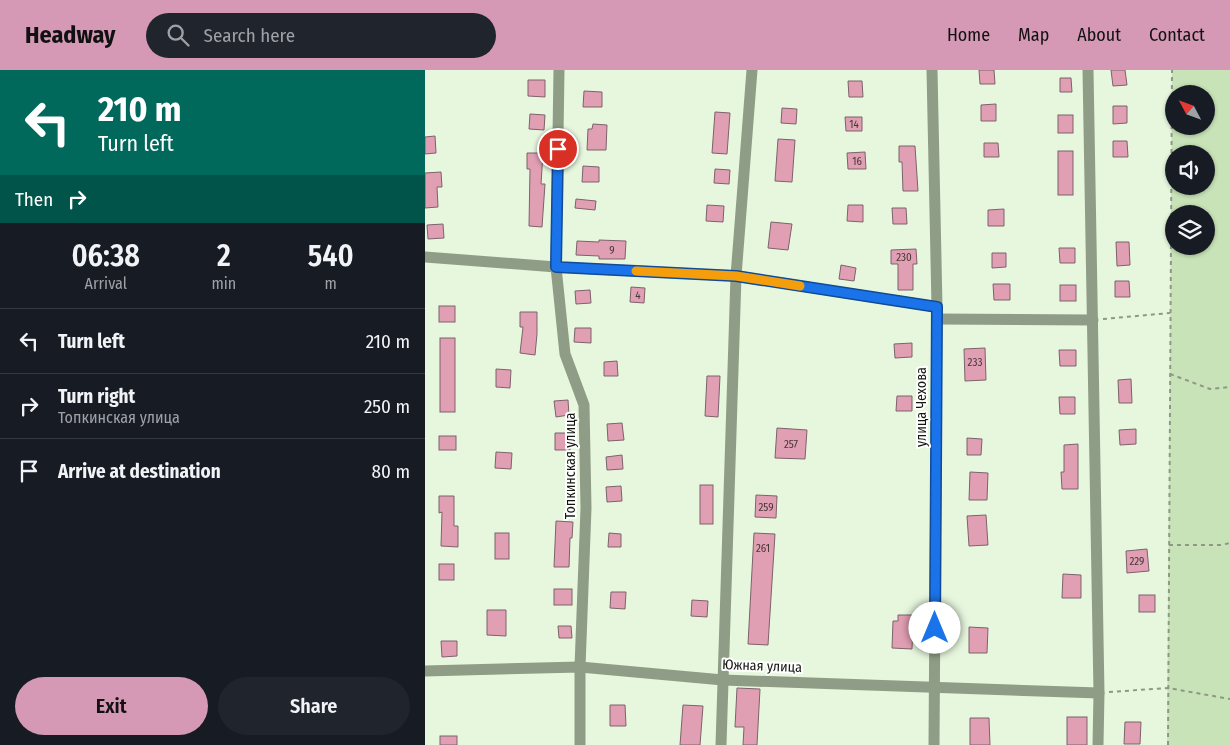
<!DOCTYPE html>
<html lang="en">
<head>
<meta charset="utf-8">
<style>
	:root { --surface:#171b24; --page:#20242c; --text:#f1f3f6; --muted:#9ea1a6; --line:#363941; --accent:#d599b6 }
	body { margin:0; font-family:"Fira Sans Condensed",sans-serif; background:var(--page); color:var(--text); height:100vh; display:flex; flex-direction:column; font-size:19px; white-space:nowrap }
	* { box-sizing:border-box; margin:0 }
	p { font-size:16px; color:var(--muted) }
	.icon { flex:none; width:28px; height:28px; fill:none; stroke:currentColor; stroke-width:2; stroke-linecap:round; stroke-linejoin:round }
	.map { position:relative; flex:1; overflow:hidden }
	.drawer { display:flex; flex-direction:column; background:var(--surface); width:425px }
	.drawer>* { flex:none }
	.guide { background:#00695c; color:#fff; overflow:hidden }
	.needle { width:32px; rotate:311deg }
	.fabs { position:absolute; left:740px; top:15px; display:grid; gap:10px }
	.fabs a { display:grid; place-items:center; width:50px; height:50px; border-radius:50%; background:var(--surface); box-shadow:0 1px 4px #0004; font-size:25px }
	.pin { position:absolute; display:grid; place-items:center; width:42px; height:42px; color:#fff; margin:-21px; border:2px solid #fff; border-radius:50%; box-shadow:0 1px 5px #0007 }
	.me { position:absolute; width:55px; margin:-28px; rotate:0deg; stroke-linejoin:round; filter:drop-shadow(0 0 4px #0008) }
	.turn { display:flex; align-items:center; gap:18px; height:105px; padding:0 15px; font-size:22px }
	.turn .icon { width:65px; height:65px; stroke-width:2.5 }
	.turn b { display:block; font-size:35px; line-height:42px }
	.then { display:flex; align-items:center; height:48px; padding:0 15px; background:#0003; gap:10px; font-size:19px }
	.eta { display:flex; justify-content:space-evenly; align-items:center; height:85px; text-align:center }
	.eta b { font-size:30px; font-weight:600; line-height:35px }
	.cta { display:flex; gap:10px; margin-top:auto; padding:10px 15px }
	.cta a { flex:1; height:58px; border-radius:30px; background:var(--accent); color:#111; font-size:20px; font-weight:600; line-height:58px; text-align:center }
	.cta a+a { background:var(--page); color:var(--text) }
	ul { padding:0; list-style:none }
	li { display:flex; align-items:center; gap:15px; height:65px; padding:0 15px; border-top:1px solid var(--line) }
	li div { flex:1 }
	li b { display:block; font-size:19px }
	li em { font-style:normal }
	header { display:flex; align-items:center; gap:30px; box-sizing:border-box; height:70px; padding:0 25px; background:var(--accent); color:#111 }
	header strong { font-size:24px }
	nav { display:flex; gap:28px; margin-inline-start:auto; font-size:18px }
	.search { width:350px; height:45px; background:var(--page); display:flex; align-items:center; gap:12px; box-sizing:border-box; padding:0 18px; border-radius:28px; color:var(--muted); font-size:19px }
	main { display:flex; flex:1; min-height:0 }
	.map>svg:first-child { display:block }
	.green { fill:#c8e3b7; fill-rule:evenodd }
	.building { fill:#e19fb4; stroke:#7c626a }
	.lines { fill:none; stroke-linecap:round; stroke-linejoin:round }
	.path { stroke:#8d9886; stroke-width:2; stroke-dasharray:4 4; stroke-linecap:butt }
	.minor { stroke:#8f9d86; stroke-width:11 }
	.route-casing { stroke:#114b97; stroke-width:12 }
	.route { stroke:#1a73e8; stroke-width:9 }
	.slow { stroke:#f59e0b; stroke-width:9 }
	.labels { text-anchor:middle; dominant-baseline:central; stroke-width:4; stroke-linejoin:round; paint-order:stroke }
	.number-label { font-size:11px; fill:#463938 }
	.street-label { font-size:14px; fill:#12170e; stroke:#fff }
</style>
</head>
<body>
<header>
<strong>Headway</strong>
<div class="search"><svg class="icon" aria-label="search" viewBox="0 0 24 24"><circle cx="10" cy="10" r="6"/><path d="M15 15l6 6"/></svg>Search here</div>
<nav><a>Home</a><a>Map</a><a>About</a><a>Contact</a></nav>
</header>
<main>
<section class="drawer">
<div class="guide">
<div class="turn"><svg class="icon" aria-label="left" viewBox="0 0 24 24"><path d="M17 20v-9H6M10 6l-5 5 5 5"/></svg><div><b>210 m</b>Turn left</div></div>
<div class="then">Then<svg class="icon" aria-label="right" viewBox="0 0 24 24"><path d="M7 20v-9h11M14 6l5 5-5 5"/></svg></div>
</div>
<div class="eta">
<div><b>06:38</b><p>Arrival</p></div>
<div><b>2</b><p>min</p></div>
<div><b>540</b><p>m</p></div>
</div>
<ul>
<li><svg class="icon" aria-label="left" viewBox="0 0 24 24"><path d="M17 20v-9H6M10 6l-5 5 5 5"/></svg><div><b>Turn left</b></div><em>210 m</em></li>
<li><svg class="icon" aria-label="right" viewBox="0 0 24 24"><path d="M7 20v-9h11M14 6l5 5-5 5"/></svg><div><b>Turn right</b><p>Топкинская улица</p></div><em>250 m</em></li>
<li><svg class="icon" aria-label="arrive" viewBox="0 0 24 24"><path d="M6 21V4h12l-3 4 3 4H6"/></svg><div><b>Arrive at destination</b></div><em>80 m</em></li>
</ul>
<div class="cta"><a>Exit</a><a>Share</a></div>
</section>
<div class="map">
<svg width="805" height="675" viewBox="0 0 805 675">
	<rect width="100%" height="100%" fill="#e7f7de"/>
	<path class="green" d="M747 0H805V675H742ZM749 24H781V56H749ZM749 84H781V116H749ZM749 144H781V176H749Z"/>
	<g class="building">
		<polygon points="554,0 569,0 570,14 555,14"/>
		<polygon points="686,0 700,0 702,15 688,16"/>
		<polygon points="635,8 646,8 647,22 635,22"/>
		<polygon points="103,10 120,10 120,27 103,26"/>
		<polygon points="423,11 437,11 438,27 424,27"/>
		<polygon points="159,21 177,22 177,37 158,37"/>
		<polygon points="571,34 571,51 556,51 556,35"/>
		<polygon points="688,36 702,36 702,53 688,54"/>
		<polygon points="357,38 372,39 371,54 356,53"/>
		<polygon points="290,42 305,43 302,84 287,83"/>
		<polygon points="105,44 120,45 119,60 104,59"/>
		<rect x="633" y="45" width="15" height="18"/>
		<polygon points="420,47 437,47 437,61 421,61"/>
		<polygon points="168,54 182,55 181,80 162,80 163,59 167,59"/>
		<polygon points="10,66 11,83 0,84 0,67"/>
		<polygon points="353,69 370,70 367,112 350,111"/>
		<polygon points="688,71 702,71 703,87 688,87"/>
		<polygon points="559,73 573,73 574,87 559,87"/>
		<polygon points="474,76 490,76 493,121 478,121 477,92 474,92"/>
		<rect x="633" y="81" width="15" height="44"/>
		<polygon points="440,82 441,99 423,99 422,83"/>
		<polygon points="102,83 118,83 116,114 120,114 117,157 104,156 105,99 102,99"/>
		<polygon points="158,96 174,97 174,112 157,112"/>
		<polygon points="290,99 305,100 304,114 289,113"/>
		<polygon points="16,102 17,117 12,117 13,137 0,138 0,103"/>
		<polygon points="151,129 171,131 170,140 150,138"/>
		<polygon points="282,135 299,136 298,152 281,151"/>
		<polygon points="423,135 438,135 438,152 422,151"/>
		<polygon points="467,138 481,138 482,154 468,154"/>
		<polygon points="579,139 579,156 563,156 563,140"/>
		<polygon points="346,152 367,154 363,180 343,178"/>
		<polygon points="18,154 19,168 3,169 2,155"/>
		<polygon points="174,170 201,171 200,189 174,189 174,186 151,185 152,171 174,172"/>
		<polygon points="691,172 704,172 705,195 692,196"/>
		<polygon points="634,178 650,178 650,193 635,193"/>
		<polygon points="491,179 492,194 488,194 488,220 473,220 473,194 466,194 466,180"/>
		<polygon points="567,183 581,183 581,197 567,198"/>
		<polygon points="416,195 431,198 429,211 414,209"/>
		<polygon points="690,211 704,211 705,227 690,227"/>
		<polygon points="568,214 585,214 585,230 569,230"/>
		<rect x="635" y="215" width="16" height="16"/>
		<polygon points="206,217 220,218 219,233 205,232"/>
		<polygon points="165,220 166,233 151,234 150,221"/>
		<rect x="14" y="236" width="16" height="16"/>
		<polygon points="95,242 112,242 112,264 110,285 95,283 98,257 95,257"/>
		<polygon points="150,258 166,258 166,273 149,272"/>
		<rect x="15" y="268" width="15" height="74"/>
		<polygon points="487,273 487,287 470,288 469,274"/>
		<polygon points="560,278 561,310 540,311 539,279"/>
		<polygon points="634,280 651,280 651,296 635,296"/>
		<polygon points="192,291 193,306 179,306 179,292"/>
		<polygon points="71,299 86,300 85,318 71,317"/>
		<polygon points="282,306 295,306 293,347 280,346"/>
		<polygon points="706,309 707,333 694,333 693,310"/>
		<polygon points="472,326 487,326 487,341 471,341"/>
		<polygon points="634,327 650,327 650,344 635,344"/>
		<polygon points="143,330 144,345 131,347 129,331"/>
		<polygon points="197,353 199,370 183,371 182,354"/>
		<polygon points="352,358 382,360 380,389 350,388"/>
		<polygon points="711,359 711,374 695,375 694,360"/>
		<polygon points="130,363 146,363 145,380 130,380"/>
		<rect x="14" y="366" width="17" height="14"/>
		<polygon points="542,368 557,369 556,385 542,385"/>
		<polygon points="653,374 653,419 637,419 636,402 639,402 639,375"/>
		<polygon points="71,382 87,383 86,399 70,398"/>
		<polygon points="197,385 198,399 182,400 181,387"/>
		<polygon points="545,402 563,403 562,430 544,430"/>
		<rect x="275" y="415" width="13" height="39"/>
		<polygon points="196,416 197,431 182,432 181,417"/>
		<polygon points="331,425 352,426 351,448 330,447"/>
		<polygon points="14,426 29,426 29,456 33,456 33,477 16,476 17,442 14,443"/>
		<polygon points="561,445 563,475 544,476 542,446"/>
		<polygon points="131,451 148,452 147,468 145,468 144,497 129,497"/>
		<rect x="70" y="463" width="14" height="26"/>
		<polygon points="184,463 196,464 196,477 183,477"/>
		<polygon points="329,463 350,464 343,575 323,574"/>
		<polygon points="722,479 724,501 702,503 701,481"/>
		<rect x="14" y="494" width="15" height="16"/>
		<polygon points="638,504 656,505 656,528 637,528"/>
		<rect x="129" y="519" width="18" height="16"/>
		<polygon points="186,522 201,522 200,539 185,538"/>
		<rect x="714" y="525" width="16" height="17"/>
		<polygon points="267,530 283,531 282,547 266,546"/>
		<polygon points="62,540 81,540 81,566 62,565"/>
		<polygon points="473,545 495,545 494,556 488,556 487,579 467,578 468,551 473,551"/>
		<polygon points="133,556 146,556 147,568 134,568"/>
		<polygon points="544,557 563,558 562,583 544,583"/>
		<polygon points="16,571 32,571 32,586 17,587"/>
		<polygon points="312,618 335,619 332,675 318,675 319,657 310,657"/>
		<polygon points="185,635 200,635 201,656 185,656"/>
		<polygon points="258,635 278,636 275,675 255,675"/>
		<rect x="642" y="647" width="20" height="28"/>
		<polygon points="545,648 564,648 565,675 545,675"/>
		<polygon points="700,652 716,652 715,674 699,674"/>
		<rect x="15" y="666" width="17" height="9"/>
	</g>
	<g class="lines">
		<g class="path">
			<polyline points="678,249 745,243"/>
			<polyline points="745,304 785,319 805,317"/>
			<polyline points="744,475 796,475 805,473"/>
			<polyline points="684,622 743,618 805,629"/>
			<polyline points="743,675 747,0"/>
		</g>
		<g class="minor">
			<polyline points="134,0 131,197 140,284 159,335 161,438 155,597 155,675"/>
			<polyline points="507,0 512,237 509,675"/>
			<polyline points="663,0 674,623 673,675"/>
			<polyline points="0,187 131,197 311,206 512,237"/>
			<polyline points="512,249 668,250"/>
			<polyline points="0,601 155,597 298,610 674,623"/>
			<polyline points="296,675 311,206 327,0"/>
		</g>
	</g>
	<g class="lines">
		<g class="route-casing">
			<polyline id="route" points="133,79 131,197 311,206 512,237 510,558"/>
		</g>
		<use href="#route" class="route"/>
		<polyline class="slow" points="211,201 311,206 375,216"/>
	</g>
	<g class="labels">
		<g class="number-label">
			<text x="429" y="54">14</text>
			<text x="432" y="91">16</text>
			<text x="187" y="180">9</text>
			<text x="479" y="187">230</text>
			<text x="213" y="225">4</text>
			<text x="550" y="292">233</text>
			<text x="366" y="374">257</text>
			<text x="341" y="437">259</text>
			<text x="338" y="478">261</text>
			<text x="712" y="491">229</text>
		</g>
		<g class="street-label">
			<text transform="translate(496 337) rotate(-90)">улица Чехова</text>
			<text transform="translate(145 396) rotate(-90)">Топкинская улица</text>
			<text transform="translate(337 596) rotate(2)">Южная улица</text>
		</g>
	</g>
</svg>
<div class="fabs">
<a><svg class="needle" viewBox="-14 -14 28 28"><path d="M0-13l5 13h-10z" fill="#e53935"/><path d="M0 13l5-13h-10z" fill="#9ea1a6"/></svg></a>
<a><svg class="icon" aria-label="sound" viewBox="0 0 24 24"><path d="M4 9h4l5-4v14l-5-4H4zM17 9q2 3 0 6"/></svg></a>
<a><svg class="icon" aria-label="layers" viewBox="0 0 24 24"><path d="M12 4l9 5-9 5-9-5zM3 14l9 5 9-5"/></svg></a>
</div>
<div class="pin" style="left:133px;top:79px;background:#d93025"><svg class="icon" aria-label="arrive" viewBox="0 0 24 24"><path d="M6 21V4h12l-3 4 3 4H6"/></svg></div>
<svg class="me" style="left:510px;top:558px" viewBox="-20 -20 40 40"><circle r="19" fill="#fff"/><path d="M0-13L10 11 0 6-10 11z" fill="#1a73e8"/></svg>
</div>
</main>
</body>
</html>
